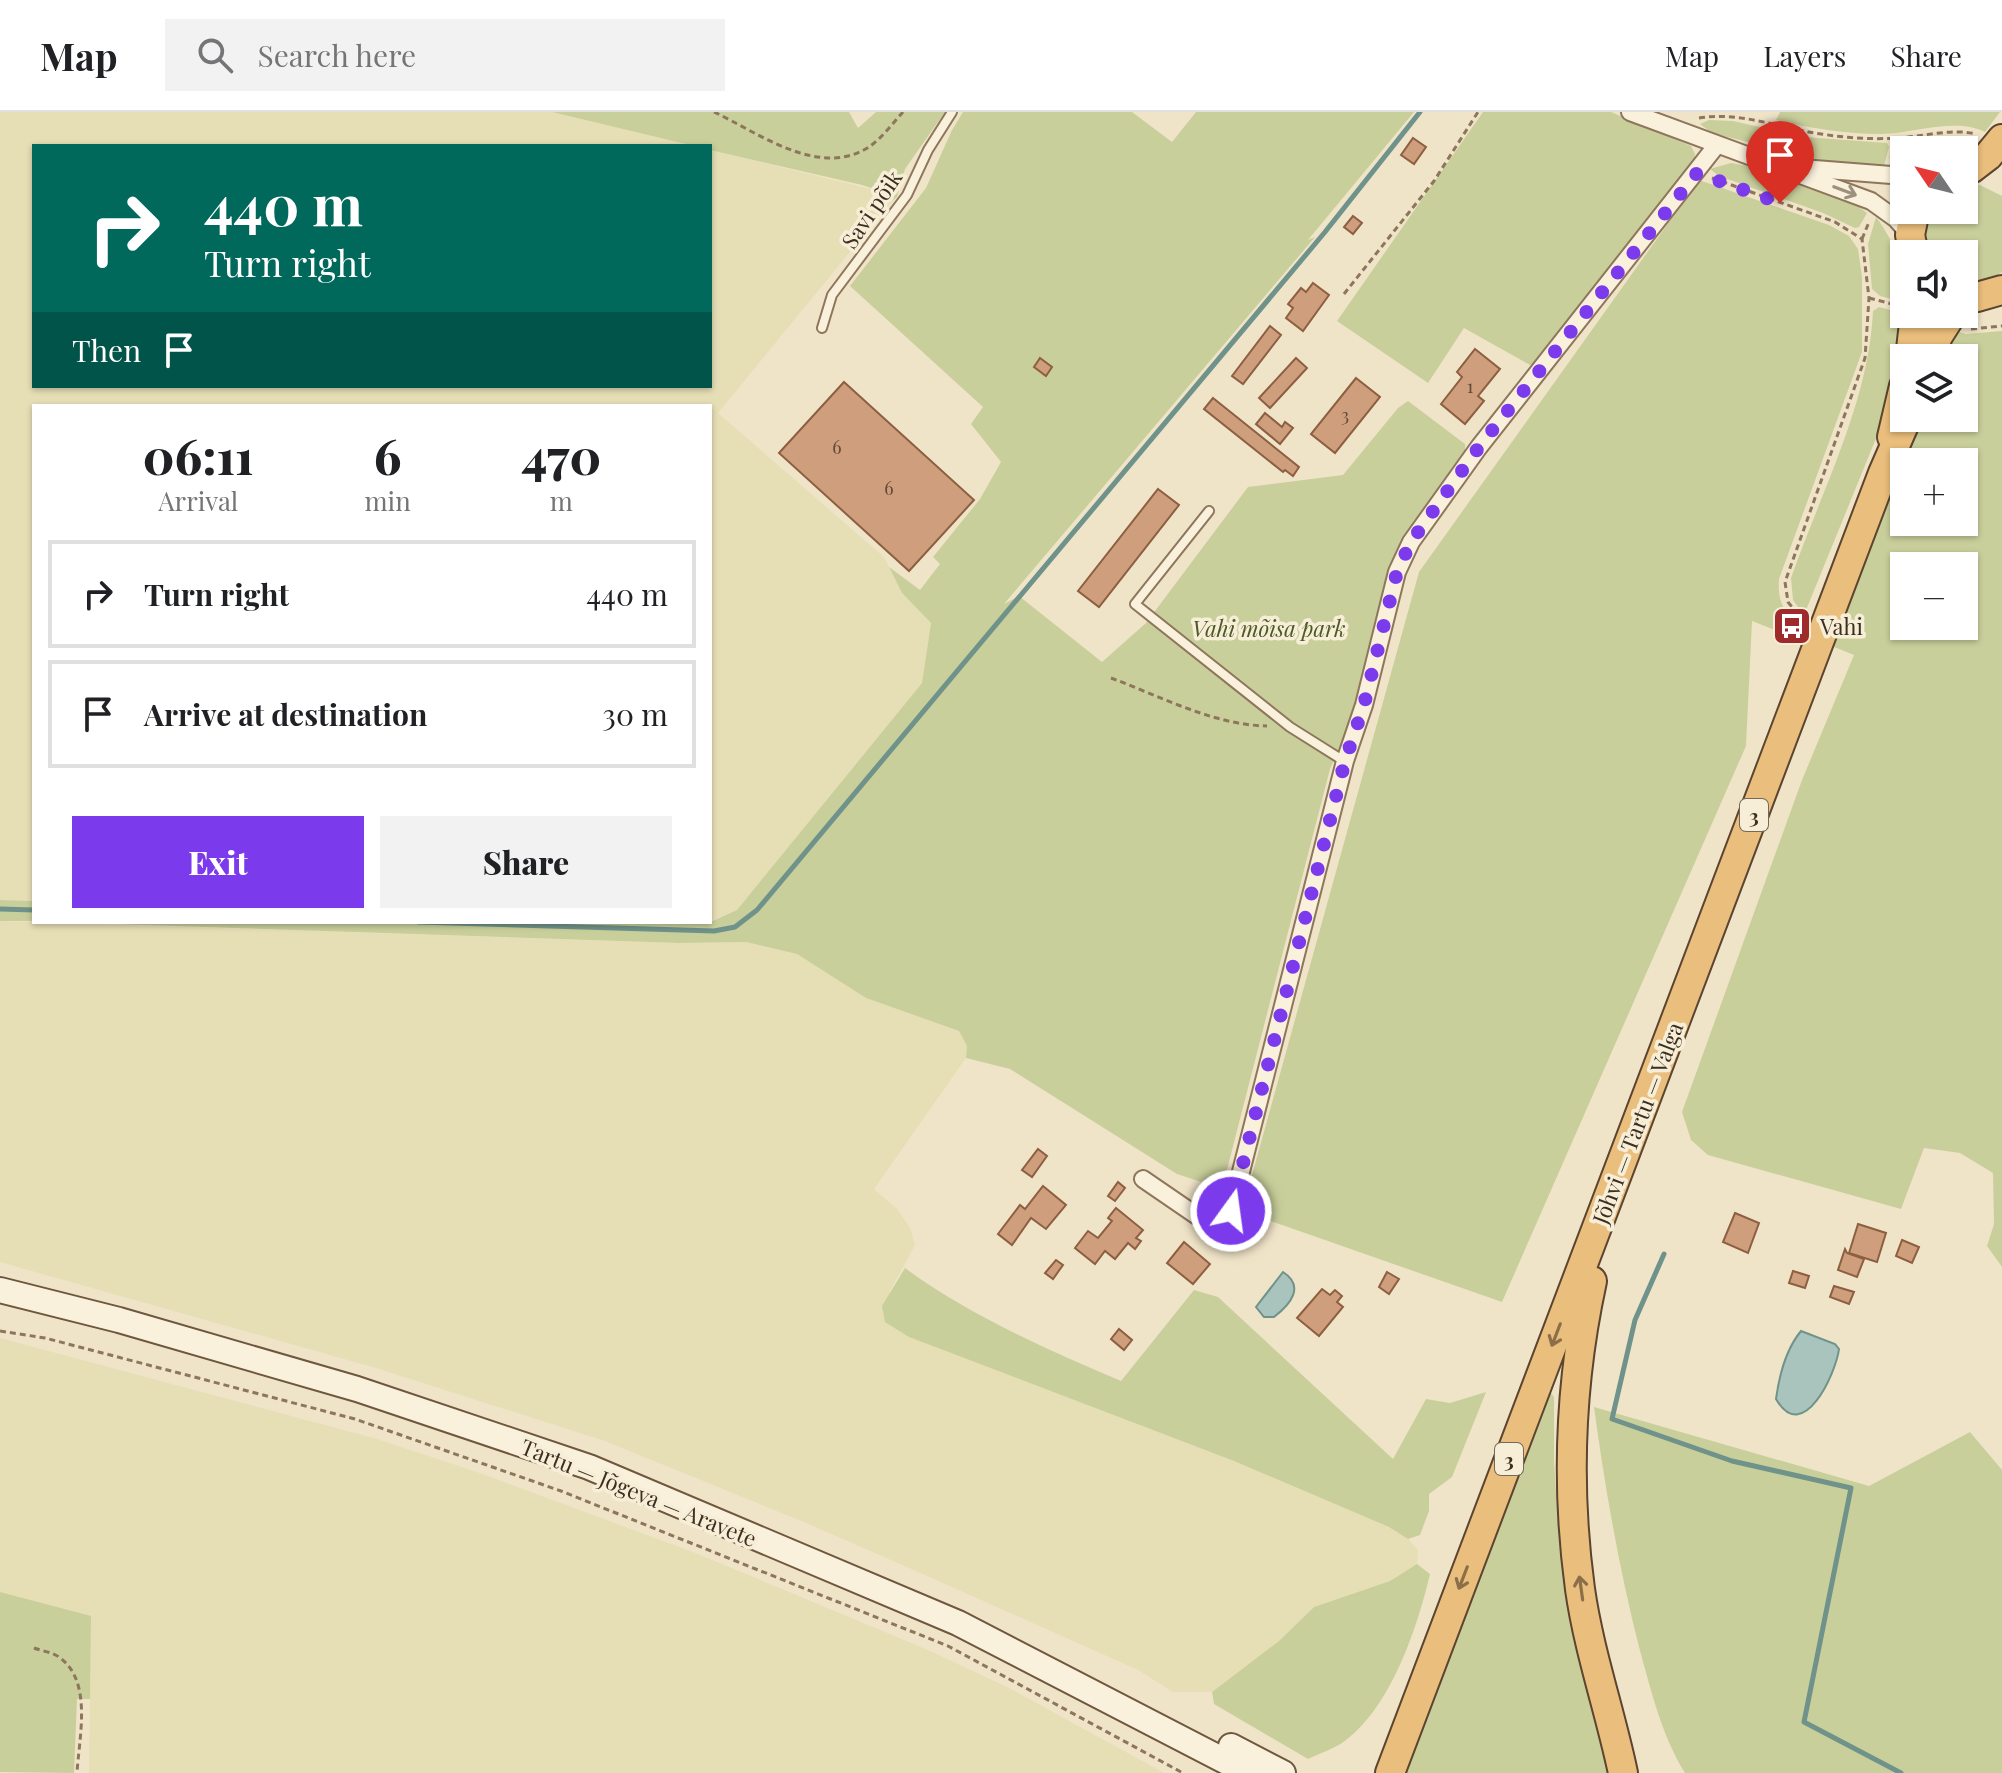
<!DOCTYPE html>
<html lang="en">
<head>
<meta charset="utf-8">
<style>
	:root { --surface:#fff; --page:#f2f2f2; --text:#202124; --muted:#757577; --line:#e0e0e0; --accent:#7c3aed }
	body { margin:0; font-family:"Playfair Display",serif; background:var(--page); color:var(--text); height:100vh; display:flex; flex-direction:column; font-size:30px; white-space:nowrap }
	* { box-sizing:border-box; margin:0 }
	p { font-size:26px; color:var(--muted) }
	.icon { flex:none; width:44px; height:44px; fill:none; stroke:currentColor; stroke-width:2; stroke-linecap:round; stroke-linejoin:round }
	.map { position:relative; flex:1; overflow:hidden }
	.sheet { position:absolute; left:32px; top:292px; width:680px; height:520px; display:flex; flex-direction:column; background:var(--surface); border-radius:0px; box-shadow:0 2px 6px #0004 }
	.sheet>* { flex:none }
	.top-card { position:absolute; left:32px; top:32px; width:680px; height:244px; border-radius:0px; box-shadow:0 2px 6px #0004; background:#00695c; color:#fff; overflow:hidden }
	.needle { width:52px; rotate:305deg }
	.buttons { position:absolute; left:1890px; top:24px; display:grid; gap:16px }
	.buttons a { display:grid; place-items:center; width:88px; height:88px; border-radius:0px; background:var(--surface); box-shadow:0 2px 6px #0004; font-size:40px }
	.pin { position:absolute; display:grid; place-items:center; width:68px; height:68px; color:#fff; margin:-82px -34px; border-radius:50% 50% 50% 0; rotate:-45deg; box-shadow:0 0 8px #0007 }
	.pin .icon { rotate:45deg }
	.me { position:absolute; width:88px; margin:-44px; rotate:14deg; stroke-linejoin:round; filter:drop-shadow(0 0 6px #0008) }
	.turn { display:flex; align-items:center; gap:28px; height:168px; padding:0 40px; font-size:36px }
	.turn .icon { width:104px; height:104px; stroke-width:2.5 }
	.turn b { display:block; font-size:56px; line-height:68px }
	.then { display:flex; align-items:center; height:76px; padding:0 40px; background:#0003; gap:16px; font-size:30px }
	.eta { display:flex; justify-content:space-evenly; align-items:center; height:136px; text-align:center }
	.eta b { font-size:48px; font-weight:800; line-height:56px }
	.primary-button { display:flex; gap:16px; margin-top:auto; padding:16px 40px }
	.primary-button a { flex:1; height:92px; border-radius:0px; background:var(--accent); color:#fff; font-size:32px; font-weight:800; line-height:92px; text-align:center }
	.primary-button a+a { background:var(--page); color:var(--text) }
	ul { padding:0; list-style:none }
	li { display:flex; align-items:center; gap:24px; height:108px; margin:0 16px 12px; padding:0 24px; border:4px solid var(--line); border-radius:0px }
	li div { flex:1 }
	li b { display:block; font-size:30px }
	li em { font-style:normal }
	header { display:flex; align-items:center; gap:48px; box-sizing:border-box; height:112px; padding:0 40px; background:var(--surface); border-bottom:2px solid var(--line) }
	header strong { font-size:38px }
	nav { display:flex; gap:44px; margin-inline-start:auto; font-size:28px }
	.search { width:560px; height:72px; background:var(--page); display:flex; align-items:center; gap:20px; box-sizing:border-box; padding:0 28px; border-radius:0px; color:var(--muted); font-size:30px }
	.map>svg:first-child { display:block }
	.farmland { fill:#e6deb5 }
	.green { fill:#c9cf9b; fill-rule:evenodd }
	.water { fill:#a9c4bc; stroke:#6f938a; stroke-width:2 }
	.lines { fill:none; stroke-linecap:round; stroke-linejoin:round }
	.stream { stroke:#6f938a; stroke-width:5 }
	.building { fill:#cf9f7d; stroke:#8d5f41; stroke-width:2 }
	.service-casing { stroke:#8d765c; stroke-width:12 }
	.minor-casing { stroke:#8d765c; stroke-width:20 }
	.secondary-casing { stroke:#6f573f; stroke-width:28 }
	.trunk-casing { stroke:#5b4430; stroke-width:32 }
	.path { stroke:#8d765c; stroke-width:3; stroke-dasharray:6 4; stroke-linecap:butt }
	.service { stroke:#faf1dc; stroke-width:8 }
	.minor { stroke:#faf1dc; stroke-width:16 }
	.secondary { stroke:#faf1dc; stroke-width:24 }
	.trunk { stroke:#eabe7c; stroke-width:28 }
	.oneway { stroke:#9c907e }
	.oneway2 { stroke:#8b6f49 }
	.route { stroke:#7c3aed; stroke-width:14; stroke-dasharray:0 25.2 }
	.labels { text-anchor:middle; dominant-baseline:central; stroke-width:7; stroke-linejoin:round; paint-order:stroke }
	.number-label { font-size:18px; fill:#624a37 }
	.shield { fill:#f7eed8; stroke:#756857; stroke-width:2 }
	.shield-label { font-size:20px; font-weight:bold; fill:#3d2e20 }
	.street-label { font-size:22px; fill:#3d2e20; stroke:#f7eed8 }
	.poi-label { font-size:22px; fill:#3d2e20; stroke:#f7eed8; text-anchor:start }
	.park-label { font-size:22px; font-style:italic; fill:#4d5a26; stroke:#f7eed8 }
</style>
</head>
<body>
<header>
<strong>Map</strong>
<div class="search"><svg class="icon" aria-label="search" viewBox="0 0 24 24"><circle cx="10" cy="10" r="6"/><path d="M15 15l6 6"/></svg>Search here</div>
<nav><a>Map</a><a>Layers</a><a>Share</a></nav>
</header>
<div class="map">
<svg width="2002" height="1661" viewBox="0 0 2002 1661">
	<rect width="100%" height="100%" fill="#f0e4c8"/>
	<g class="farmland">
		<polygon points="0,0 552,0 694,34 34,34 34,274 710,274 710,38 883,80 890,91 718,301 884,445 902,481 931,511 922,571 737,798 710,809 710,294 34,294 34,789 0,788"/>
		<polygon points="0,809 679,831 746,830 797,842 866,886 959,919 967,934 966,946 874,1077 898,1098 910,1116 915,1133 890,1179 909,1225 1234,1349 1389,1415 1408,1427 1418,1438 1417,1452 1390,1469 1314,1495 1279,1529 1212,1580 1173,1580 1138,1558 932,1466 804,1410 605,1329 376,1256 0,1150"/>
		<polygon points="0,1226 377,1327 474,1359 693,1440 928,1538 1009,1576 1164,1661 89,1661 91,1505 0,1480"/>
	</g>
	<g class="green">
		<polygon points="552,0 849,0 858,16 876,0 945,0 905,57 897,85 890,91 883,80 862,73 710,38 710,34 694,34"/>
		<polygon points="963,0 1132,0 1172,30 1196,0 1414,0 1308,128 1315,125 1004,492 1019,484 1102,550 1146,511 1248,375 1343,363 1398,296 1408,289 1465,332 1465,343 1399,434 1348,617 1330,657 1222,1077 1177,1062 1010,957 966,946 967,934 959,919 866,886 797,842 746,830 679,831 55,810 698,811 710,810 737,798 922,571 931,511 902,481 889,455 920,478 940,452 933,445 980,387 1001,350 971,312 983,295 850,174 926,76 952,18"/>
		<polygon points="1483,0 1611,0 1691,34 1695,42 1693,57 1538,251 1530,253 1464,216 1428,271 1337,209"/>
		<path d="M1780 0H2000L1985 20C1954 5 1913 22 1881 22 1845 22 1811 16 1776 8Z"/>
		<polygon points="1709,8 1733,9 1805,25 1887,31 1889,35 1884,54 1831,51 1712,21 1700,12"/>
		<polygon points="1959,25 1973,26 1981,33 1964,43 1964,38 1904,38 1904,53 1895,52 1901,33"/>
		<polygon points="1731,51 1748,54 1859,95 1867,101 1859,115 1855,116 1823,101 1719,64 1710,57"/>
		<path d="M1699 68 1829 113 1849 124 1858 137 1862 165V240L1779 467C1778 484 1780 495 1793 507L1790 524 1752 509 1746 634 1502 1190 1242 1099 1419 460Z"/>
		<polygon points="1964,73 1980,73 2002,84 2002,160 1991,167 1964,170 1964,142 1928,142 1923,120 1930,98 1964,98"/>
		<path d="M1876 105C1898 135 1901 153 1903 190L1880 184 1872 177 1868 132Z"/>
		<path d="M1879 195 1902 201 1898 252 1888 297 1804 503 1793 488 1791 466C1821 380 1869 290 1873 199Z"/>
		<path d="M2002 219V1155L1987 1134 1994 1112 1993 1061 1960 1041 1924 1036 1901 1097 1708 1043 1691 1028 1682 1000 1802 668 1854 543 1829 533 1919 306H1964V246H1944L1951 228 1959 220 1966 222ZM1904 350H1964V410H1904ZM1904 454H1964V514H1904Z"/>
		<polygon points="0,788 34,789 34,809 0,809"/>
		<path d="M905 1156C970 1204 1047 1237 1121 1269L1194 1178 1218 1185 1393 1347 1426 1287 1450 1291 1486 1280 1452 1365 1429 1382V1399L1420 1423 1408 1427 1389 1415 1234 1349 909 1225 885 1210 882 1194Z"/>
		<polygon points="1551,1281 1554,1285 1554,1350 1561,1451 1590,1593 1614,1661 1406,1661 1480,1453 1548,1283"/>
		<path d="M1594 1295 1869 1374 1970 1320 2002 1358V1661H1685C1661 1622 1651 1578 1639 1535 1619 1456 1605 1376 1594 1295Z"/>
		<path d="M1417 1452 1430 1462C1417 1517 1390 1598 1342 1631 1332 1637 1319 1642 1308 1647L1214 1592 1212 1580 1279 1529 1314 1495 1390 1469Z"/>
		<polygon points="0,1480 91,1504 90,1587 77,1587 74,1661 0,1660"/>
	</g>
	<g class="water">
		<path d="M1283 1160C1305 1174 1291 1192 1274 1205H1264L1256 1195Z"/>
		<path d="M1801 1219 1835 1232 1839 1237C1836 1261 1803 1334 1776 1287 1779 1265 1786 1237 1801 1219Z"/>
	</g>
	<g class="lines">
		<g class="stream">
			<polyline points="0,797 34,798"/>
			<polyline points="418,810 714,819 735,815 757,798 1325,120 1420,0"/>
			<polyline points="1664,1142 1635,1208 1612,1307 1732,1349 1851,1376 1804,1610 1901,1661"/>
		</g>
	</g>
	<g class="building">
		<polygon points="1413,26 1426,35 1414,52 1401,43"/>
		<polygon points="1353,104 1362,111 1353,122 1344,115"/>
		<polygon points="1313,171 1329,183 1303,219 1286,206 1293,196 1288,192 1301,176 1306,180"/>
		<polygon points="1270,214 1281,223 1243,272 1232,264"/>
		<polygon points="1475,237 1500,257 1478,284 1484,289 1465,312 1441,292 1462,265 1457,260"/>
		<polygon points="1040,246 1052,255 1046,264 1034,255"/>
		<polygon points="1296,246 1307,256 1270,296 1259,286"/>
		<polygon points="1356,266 1380,285 1335,341 1311,322"/>
		<polygon points="844,270 974,388 909,459 779,341"/>
		<polygon points="1213,286 1299,355 1293,364 1285,358 1283,360 1204,297"/>
		<polygon points="1265,301 1282,315 1285,310 1293,316 1280,332 1256,312"/>
		<polygon points="1158,377 1179,393 1099,495 1078,479"/>
		<polygon points="1038,1037 1047,1044 1032,1065 1022,1058"/>
		<polygon points="1118,1070 1125,1076 1115,1089 1108,1084"/>
		<polygon points="1043,1074 1066,1093 1046,1117 1031,1106 1012,1133 998,1122 1020,1093 1025,1097"/>
		<polygon points="1116,1096 1143,1118 1136,1126 1141,1129 1135,1137 1128,1131 1115,1147 1105,1139 1095,1152 1075,1136 1088,1119 1098,1126 1112,1109 1108,1106"/>
		<polygon points="1735,1101 1759,1111 1748,1141 1723,1130"/>
		<polygon points="1858,1112 1886,1121 1877,1150 1849,1141"/>
		<polygon points="1902,1128 1919,1135 1912,1151 1896,1144"/>
		<polygon points="1184,1130 1210,1152 1193,1172 1167,1151"/>
		<polygon points="1845,1137 1847,1141 1864,1147 1857,1165 1838,1158"/>
		<polygon points="1056,1148 1063,1153 1053,1167 1045,1161"/>
		<polygon points="1793,1159 1809,1164 1805,1176 1789,1171"/>
		<polygon points="1387,1160 1399,1167 1389,1182 1379,1175"/>
		<polygon points="1834,1174 1854,1180 1849,1192 1830,1185"/>
		<polygon points="1322,1177 1330,1183 1335,1178 1342,1184 1337,1190 1343,1195 1319,1224 1297,1206"/>
		<polygon points="1119,1217 1132,1228 1124,1238 1111,1227"/>
	</g>
	<g class="lines">
		<g class="service-casing">
			<g id="service">
				<polyline points="822,216 832,183 907,83 928,38 952,0"/>
				<polyline points="1209,399 1135,492 1290,615 1344,649"/>
			</g>
		</g>
		<g class="minor-casing">
			<g id="minor">
				<polyline points="1630,0 1871,89 1896,107 1910,123"/>
				<polyline points="1802,56 1904,64"/>
				<polyline points="1143,1067 1197,1104 1221,1113 1231,1099 1345,649 1364,593 1397,460 1411,430 1479,335 1716,34"/>
			</g>
		</g>
		<g class="secondary-casing">
			<g id="secondary">
				<polyline points="0,1178 119,1208 357,1277 589,1355 958,1511 1248,1661"/>
				<polyline points="1231,1634 1283,1661"/>
			</g>
		</g>
		<g class="trunk-casing">
			<g id="trunk">
				<polyline points="1971,57 1988,44 2002,27"/>
				<polyline points="1914,142 1910,123 1915,98"/>
				<polyline points="1964,184 1977,185 2002,178"/>
				<polyline points="1910,246 1915,202"/>
				<polyline points="1930,246 1938,224 1952,202"/>
				<polyline points="1892,325 1904,274"/>
				<path d="M1592 1169C1570 1270 1566 1374 1580 1477 1589 1540 1610 1599 1623 1661"/>
				<polyline points="1390,1661 1883,361 1907,306"/>
			</g>
		</g>
		<g class="path">
			<path d="M714 0C759 21 819 67 869 35 881 27 893 11 903 0"/>
			<path d="M1699 6C1737 0 1772 13 1809 20 1837 25 1868 28 1896 26 1922 25 1951 16 1976 22"/>
			<polyline points="1891,46 1896,27"/>
			<polyline points="1712,66 1835,110 1862,127 1869,186 1865,246 1785,470 1788,490 1803,509"/>
			<polyline points="1862,127 1869,110"/>
			<polyline points="1344,182 1434,69 1478,0"/>
			<polyline points="1869,186 1896,193"/>
			<polyline points="1971,217 2002,214"/>
			<path d="M1111 566C1160 584 1213 613 1267 614"/>
			<polyline points="0,1219 45,1226 355,1307 561,1379 948,1534 1183,1661"/>
			<path d="M34 1536C42 1539 52 1540 59 1545 93 1569 79 1625 77 1661"/>
		</g>
		<use href="#service" class="service"/>
		<use href="#minor" class="minor"/>
		<use href="#secondary" class="secondary"/>
		<use href="#trunk" class="trunk"/>
	</g>
	<defs><path id="oneway-shaft" d="M-6 0H5M1.5-3L5.5 0L1.5 3" fill="none" stroke-width="1.6" stroke-linecap="round" stroke-linejoin="round" transform="scale(2)"/></defs>
	<use class="oneway" href="#oneway-shaft" transform="translate(1845 79) rotate(21)"/>
	<g class="oneway2">
		<use href="#oneway-shaft" transform="translate(1556 1223) rotate(111)"/>
		<use href="#oneway-shaft" transform="translate(1463 1466) rotate(111)"/>
		<use href="#oneway-shaft" transform="translate(1581 1476) rotate(-98)"/>
	</g>
	<g class="lines">
		<polyline class="route" points="1231,1099 1345,649 1364,593 1397,460 1411,430 1479,335 1697,61 1780,91"/>
	</g>
	<defs>
		<g id="bus-square" transform="scale(2)"><rect x="-9" y="-9" width="18" height="18" rx="4" fill="#9e2a2b" stroke="#f7eed8"/><path d="M-5-6H5V4H4V6H2V4H-2V6H-4V4H-5ZM-3.5-4V0h7V-4ZM-3.5 1.2v1.5H-2V1.2ZM2 1.2v1.5H3.5V1.2Z" fill="#fff"/></g>
	</defs>
	<g fill-rule="evenodd">
		<use href="#bus-square" x="1792" y="514"/>
	</g>
	<g class="labels">
		<g class="number-label">
			<text x="1470" y="274">1</text>
			<text x="1345" y="303">3</text>
			<text x="837" y="335">6</text>
			<text x="889" y="376">6</text>
		</g>
		<g class="shield">
			<rect x="1740" y="687" width="28" height="32" rx="6"/>
			<rect x="1495" y="1331" width="28" height="32" rx="6"/>
		</g>
		<g class="shield-label">
			<text x="1754" y="703">3</text>
			<text x="1509" y="1347">3</text>
		</g>
		<g class="street-label">
			<text transform="translate(871 97) rotate(-56)">Savi põik</text>
			<text transform="translate(1637 1011) rotate(-69)">Jõhvi — Tartu — Valga</text>
			<text transform="translate(639 1380) rotate(22)">Tartu — Jõgeva — Aravete</text>
		</g>
		<g class="poi-label">
			<text x="1820" y="514">Vahi</text>
		</g>
		<g class="park-label">
			<text x="1269" y="516">Vahi mõisa park</text>
		</g>
	</g>
</svg>
<div class="buttons">
<a><svg class="needle" viewBox="-14 -14 28 28"><path d="M0-13l5 13h-10z" fill="#e53935"/><path d="M0 13l5-13h-10z" fill="#757577"/></svg></a>
<a><svg class="icon" aria-label="sound" viewBox="0 0 24 24"><path d="M4 9h4l5-4v14l-5-4H4zM17 9q2 3 0 6"/></svg></a>
<a><svg class="icon" aria-label="layers" viewBox="0 0 24 24"><path d="M12 4l9 5-9 5-9-5zM3 14l9 5 9-5"/></svg></a>
<a>+</a>
<a>−</a>
</div>
<div class="pin" style="left:1780px;top:91px;background:#d93025"><svg class="icon" aria-label="arrive" viewBox="0 0 24 24"><path d="M6 21V4h12l-3 4 3 4H6"/></svg></div>
<svg class="me" style="left:1231px;top:1099px" viewBox="-20 -20 40 40"><circle r="17" fill="#7c3aed" stroke="#fff" stroke-width="3"/><path d="M0-11L8 9 0 5-8 9z" fill="#fff"/></svg>
<div class="top-card">
<div class="turn"><svg class="icon" aria-label="right" viewBox="0 0 24 24"><path d="M7 20v-9h11M14 6l5 5-5 5"/></svg><div><b>440 m</b>Turn right</div></div>
<div class="then">Then<svg class="icon" aria-label="arrive" viewBox="0 0 24 24"><path d="M6 21V4h12l-3 4 3 4H6"/></svg></div>
</div>
<section class="sheet">
<div class="eta">
<div><b>06:11</b><p>Arrival</p></div>
<div><b>6</b><p>min</p></div>
<div><b>470</b><p>m</p></div>
</div>
<ul>
<li><svg class="icon" aria-label="right" viewBox="0 0 24 24"><path d="M7 20v-9h11M14 6l5 5-5 5"/></svg><div><b>Turn right</b></div><em>440 m</em></li>
<li><svg class="icon" aria-label="arrive" viewBox="0 0 24 24"><path d="M6 21V4h12l-3 4 3 4H6"/></svg><div><b>Arrive at destination</b></div><em>30 m</em></li>
</ul>
<div class="primary-button"><a>Exit</a><a>Share</a></div>
</section>
</div>
</body>
</html>
